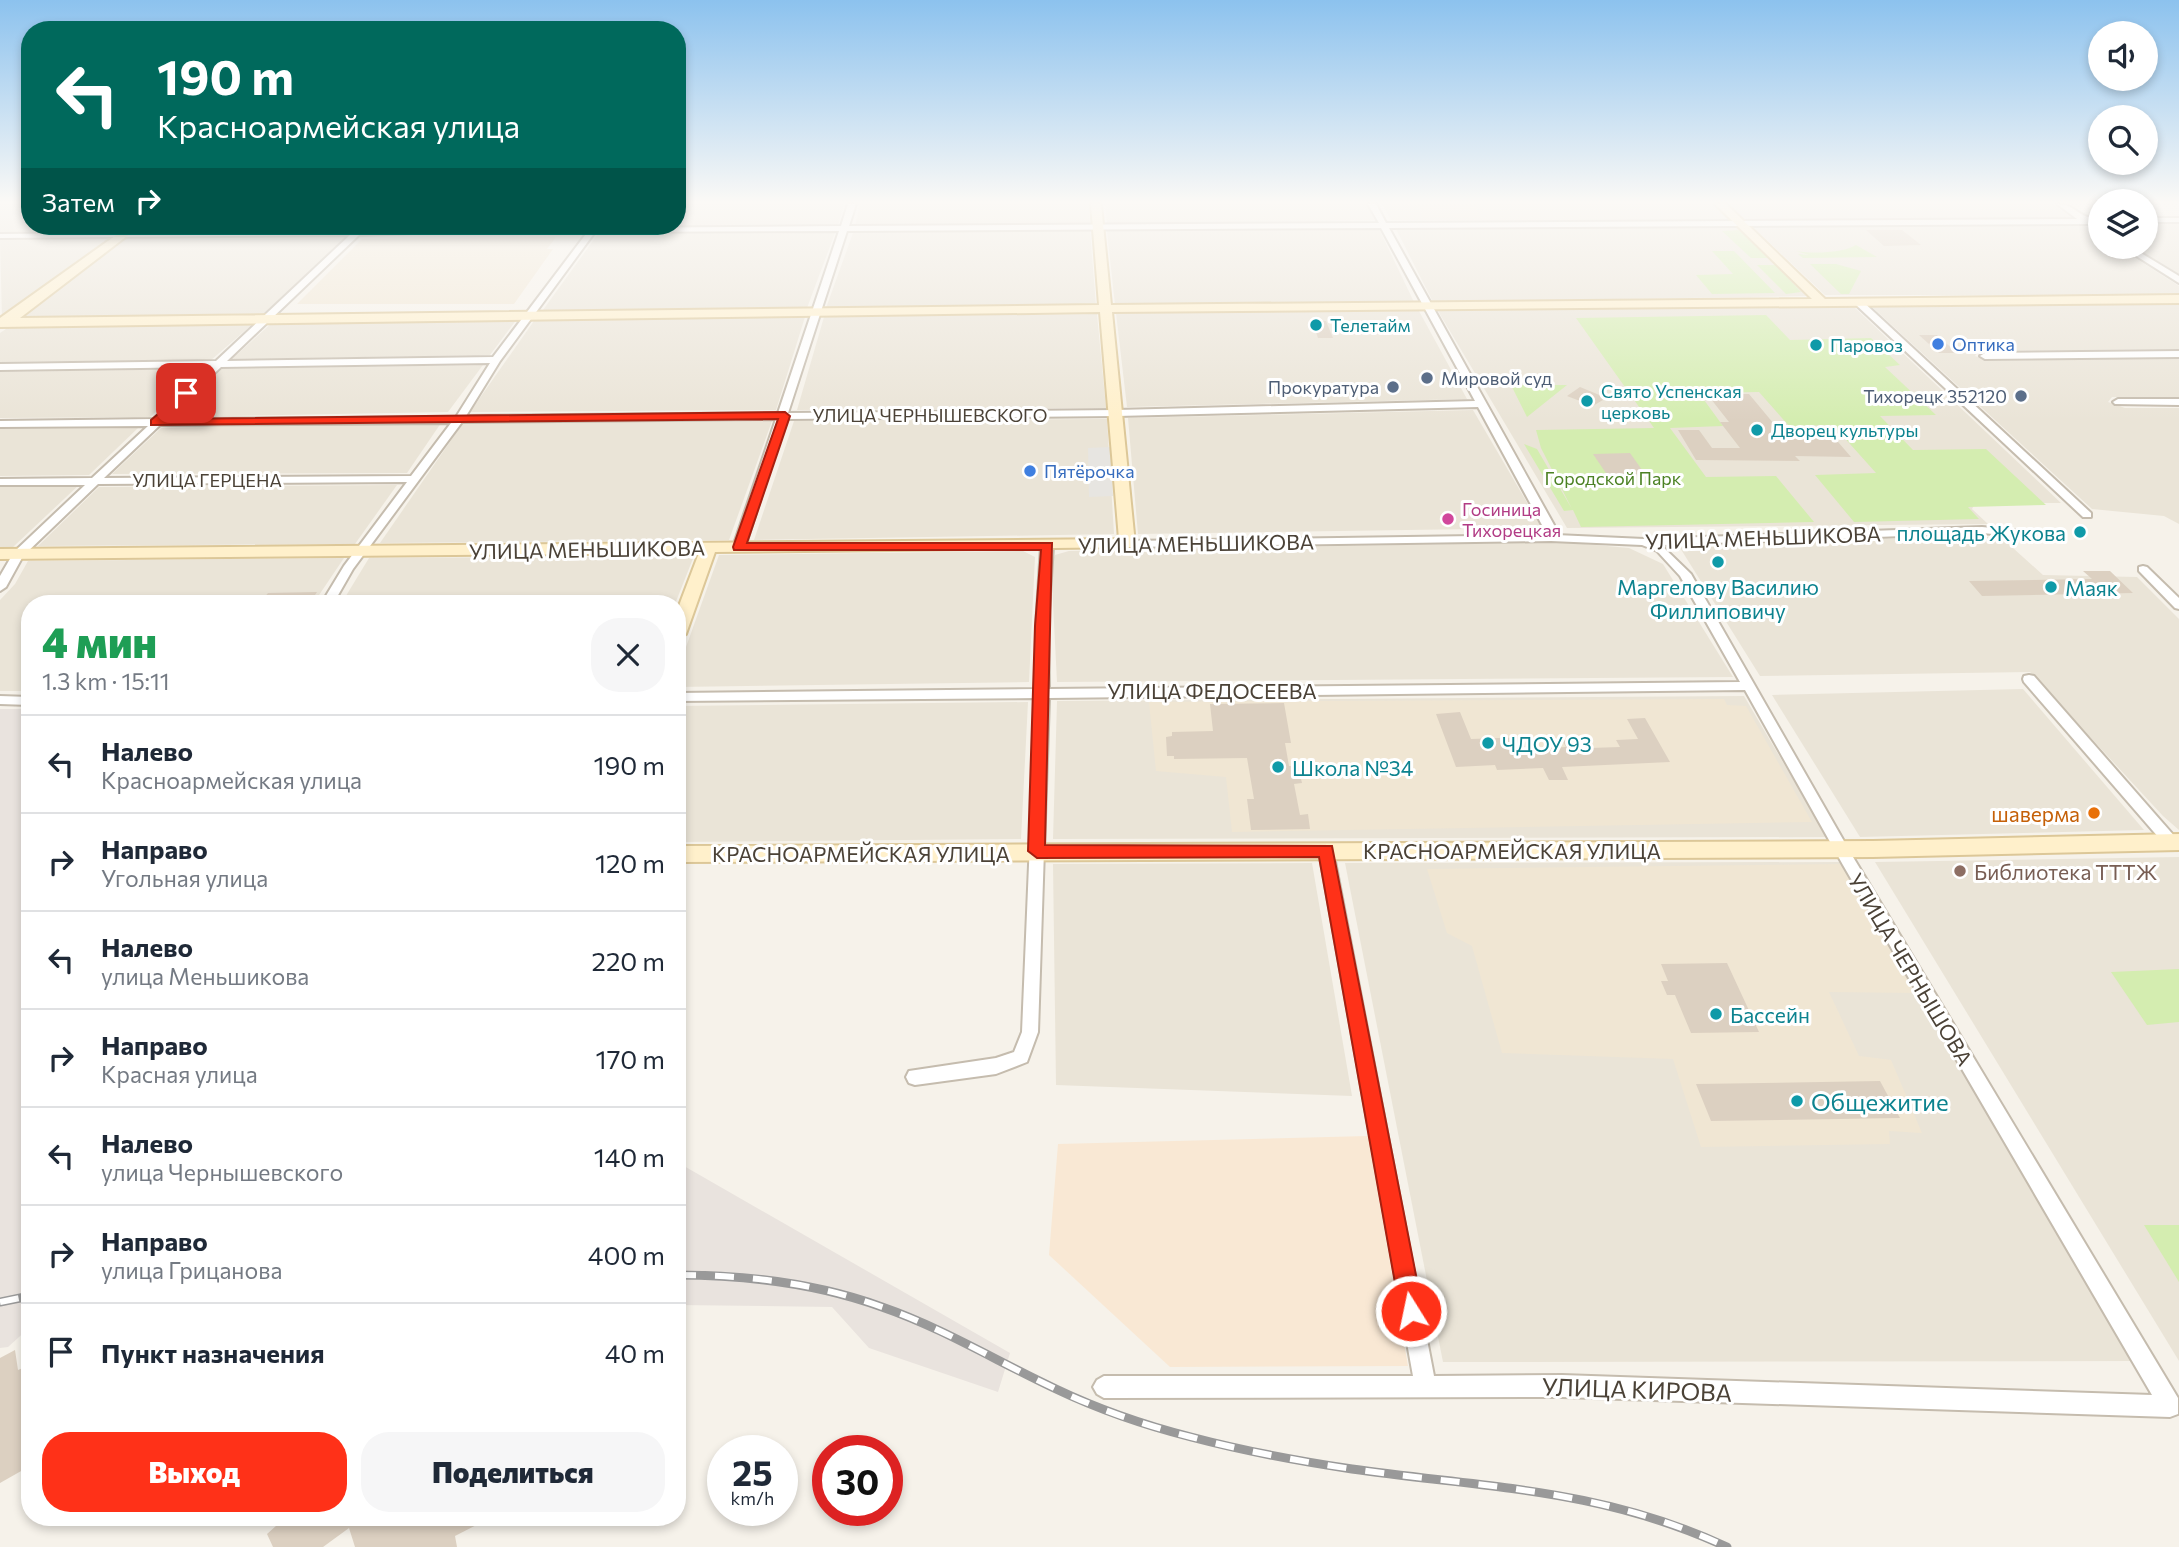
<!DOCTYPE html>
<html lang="ru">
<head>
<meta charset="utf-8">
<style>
	:root { --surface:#fff; --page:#f6f6f7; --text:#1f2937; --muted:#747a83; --line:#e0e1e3; --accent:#ff3118 }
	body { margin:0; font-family:Commissioner,sans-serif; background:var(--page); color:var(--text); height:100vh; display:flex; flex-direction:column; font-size:26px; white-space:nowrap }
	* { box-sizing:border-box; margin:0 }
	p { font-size:23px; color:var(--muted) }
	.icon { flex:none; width:38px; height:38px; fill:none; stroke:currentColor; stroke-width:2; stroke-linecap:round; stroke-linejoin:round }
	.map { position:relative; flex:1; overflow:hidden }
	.sheet { position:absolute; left:21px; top:595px; width:665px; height:931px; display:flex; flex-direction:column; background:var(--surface); border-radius:28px; box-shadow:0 4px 10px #0003 }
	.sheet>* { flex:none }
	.guide { position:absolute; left:21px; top:21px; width:665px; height:214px; border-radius:28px; box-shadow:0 4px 10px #0003; background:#00695c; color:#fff; overflow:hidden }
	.tools { position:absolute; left:2088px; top:21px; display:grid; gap:14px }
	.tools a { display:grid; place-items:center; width:70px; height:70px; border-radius:50%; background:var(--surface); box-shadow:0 4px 10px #0003; font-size:35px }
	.speed { position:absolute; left:707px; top:1435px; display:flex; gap:14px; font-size:35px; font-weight:700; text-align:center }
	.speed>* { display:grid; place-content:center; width:91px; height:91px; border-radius:50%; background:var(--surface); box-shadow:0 4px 10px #0003; line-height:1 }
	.speed small { font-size:18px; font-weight:400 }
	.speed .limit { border:10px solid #d22; background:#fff; color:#111 }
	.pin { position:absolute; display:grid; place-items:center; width:60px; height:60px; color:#fff; margin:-30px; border-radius:14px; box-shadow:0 4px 10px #0006 }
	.me { position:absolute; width:77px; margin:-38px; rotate:350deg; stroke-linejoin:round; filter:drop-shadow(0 0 5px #0008) }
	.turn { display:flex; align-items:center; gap:24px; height:147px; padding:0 21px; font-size:32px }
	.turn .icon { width:91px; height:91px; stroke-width:2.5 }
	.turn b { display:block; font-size:49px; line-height:60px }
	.then { display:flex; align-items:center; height:66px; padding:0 21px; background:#0003; gap:14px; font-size:26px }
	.round { display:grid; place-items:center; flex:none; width:74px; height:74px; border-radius:28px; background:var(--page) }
	.headline { display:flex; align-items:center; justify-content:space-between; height:119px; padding:0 21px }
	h1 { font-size:42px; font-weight:800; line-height:52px; color:#1e9e55 }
	.primary-button { display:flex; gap:14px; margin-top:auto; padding:14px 21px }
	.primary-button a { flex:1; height:80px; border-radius:28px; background:var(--accent); color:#fff; font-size:28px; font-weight:800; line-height:80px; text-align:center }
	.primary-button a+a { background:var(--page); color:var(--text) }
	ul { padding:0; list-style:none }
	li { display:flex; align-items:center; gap:21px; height:98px; padding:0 21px; border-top:2px solid var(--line) }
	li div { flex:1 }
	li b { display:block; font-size:26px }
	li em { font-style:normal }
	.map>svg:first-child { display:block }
	.residential { fill:#eae4d7 }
	.commercial { fill:#f9e8d4 }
	.industrial { fill:#e9e3de }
	.education { fill:#f0e6d3 }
	.green { fill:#d4edb0 }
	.parking { fill:#e7e5e1 }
	.building { fill:#dcd0c1 }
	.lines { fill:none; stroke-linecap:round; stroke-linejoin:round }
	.street-casing { stroke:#c5bcae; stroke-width:4 }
	.secondary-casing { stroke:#dcc798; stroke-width:4 }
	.street { fill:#fff; fill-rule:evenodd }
	.secondary { fill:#fff0cb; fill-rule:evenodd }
	.rail-casing { stroke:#999; stroke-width:9 }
	.rail { stroke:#fff; stroke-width:6; stroke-dasharray:19; stroke-linecap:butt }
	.route { fill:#ff3118; stroke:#a62010; stroke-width:2 }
	.culture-dot { fill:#0f9aa8; stroke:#fff; stroke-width:2.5 }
	.shop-dot { fill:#3f7fe0; stroke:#fff; stroke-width:2.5 }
	.service-dot { fill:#5c6f8a; stroke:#fff; stroke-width:2.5 }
	.hotel-dot { fill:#d1479c; stroke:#fff; stroke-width:2.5 }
	.food-dot { fill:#e8710a; stroke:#fff; stroke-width:2.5 }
	.education-dot { fill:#8d6e63; stroke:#fff; stroke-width:2.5 }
	.labels { text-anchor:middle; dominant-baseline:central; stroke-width:6; stroke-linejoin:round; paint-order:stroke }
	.far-culture-label { font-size:18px; fill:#0d838f; stroke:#fff; text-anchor:start }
	.far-shop-label { font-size:18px; fill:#366cbe; stroke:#fff; text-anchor:start }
	.far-service-label { font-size:18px; fill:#4e5e75; stroke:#fff; text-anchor:end }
	.far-street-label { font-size:18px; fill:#4b4237; stroke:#fff }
	.far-park-label { font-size:18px; fill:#4c8224; stroke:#fff }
	.far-hotel-label { font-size:18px; fill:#b23c85; stroke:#fff; text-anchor:start }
	.culture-label { font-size:21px; fill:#0d838f; stroke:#fff; text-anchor:start }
	.street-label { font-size:21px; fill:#4b4237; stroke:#fff }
	.food-label { font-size:21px; fill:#c56008; stroke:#fff; text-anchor:end }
	.education-label { font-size:21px; fill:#785e54; stroke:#fff; text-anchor:start }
	.near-culture-label { font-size:24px; fill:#0d838f; stroke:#fff; text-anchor:start }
	.near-street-label { font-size:24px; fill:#4b4237; stroke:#fff }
</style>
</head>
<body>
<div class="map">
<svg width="2179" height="1547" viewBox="0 0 2179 1547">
	<rect width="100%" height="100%" fill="#f6f2ea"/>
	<g class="residential">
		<polygon points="0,204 30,204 30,226 126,226 118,232 0,232"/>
		<polygon points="677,204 844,204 838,226 603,227 677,226"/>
		<polygon points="860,204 1089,204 1090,224 855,226"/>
		<polygon points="1105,204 1366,204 1375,220 1107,224"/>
		<polygon points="1382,204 1712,204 1730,221 1391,220"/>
		<polygon points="1728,204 2053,204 2072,218 1746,221"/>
		<polygon points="2179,223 2179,274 2135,247 2146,247 2146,224"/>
		<polygon points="2082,224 2100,235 2100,247 2118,247 2179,286 2179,295 1825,295 1754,228"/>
		<polygon points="143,226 357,226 352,230 135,231"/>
		<polygon points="1378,227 1414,302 1115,305 1107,231"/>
		<polygon points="1395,227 1737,228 1807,296 1433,302"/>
		<polygon points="1090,231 1096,305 826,308 853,233"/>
		<polygon points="835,233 807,308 543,310 598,234"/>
		<polygon points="345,237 265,313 21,318 126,238"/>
		<polygon points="0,239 109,239 2,318"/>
		<polygon points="2179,303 2179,349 1979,351 1975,356 1990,361 2179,358 2179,397 2112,397 2108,402 2125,408 2179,408 2179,524 2164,516 2092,509 1871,306"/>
		<polygon points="1852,305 2061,503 1975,503 1972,509 1988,524 1567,528 1438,311"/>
		<polygon points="1419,311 1467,399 1127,407 1116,313"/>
		<polygon points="1097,314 1106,408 797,410 824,317"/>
		<polygon points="805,317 776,410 470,412 536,318"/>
		<polygon points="517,319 490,355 232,359 274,321"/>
		<polygon points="255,322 211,360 0,362 0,333 9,327"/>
		<polygon points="483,365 448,412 172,417 222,369"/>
		<polygon points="201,369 150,417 0,418 0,372"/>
		<polygon points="1473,410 1542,528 1138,534 1128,418"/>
		<polygon points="1107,419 1114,534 754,540 794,421"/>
		<polygon points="772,421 729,540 380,543 463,423"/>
		<polygon points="441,423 407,473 112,474 161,428"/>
		<polygon points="138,428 89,475 0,476 0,429"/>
		<polygon points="81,483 13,547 0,547 0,484"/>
		<polygon points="397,485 355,544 38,546 99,487"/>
		<polygon points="1987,537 2003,539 2043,575 2137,577 2179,619 2179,830 2163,816 2030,672 1760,676 1677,543"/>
		<polygon points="1562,542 1629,548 1663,564 1733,677 1057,682 1051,564 1055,555 1069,551"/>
		<polygon points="1023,551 1035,557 1029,682 677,687 677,672 719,555"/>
		<polygon points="694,556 675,604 341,604 369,558"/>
		<polygon points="344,558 313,604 30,604 30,691 0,691 0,600 15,584 28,561"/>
		<polygon points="2023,689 2144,830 1860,837 1772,695"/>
		<polygon points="1744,696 1827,837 1053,839 1057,701"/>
		<polygon points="1028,702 1021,839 677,842 677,706"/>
		<polygon points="2179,857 2179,1361 1875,862"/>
		<polygon points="1842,862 2134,1361 1443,1362 1345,863"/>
		<polygon points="1312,863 1352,1096 1056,1085 1053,864"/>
	</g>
	<polygon class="commercial" points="1368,1136 1408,1366 1170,1367 1049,1255 1058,1144"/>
	<g class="industrial">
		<polygon points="0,709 30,709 30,1327 8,1347 0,1348"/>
		<polygon points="677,1162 1010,1353 998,1392 869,1348 832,1307 677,1305"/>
	</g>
	<g class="education">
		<polygon points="1394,204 1474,204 1482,218 1423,218 1418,206"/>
		<polygon points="556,237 547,249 553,249 514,304 297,304 362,239"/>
		<polygon points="1724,699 1727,705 1746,706 1812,822 1232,832 1226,777 1156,771 1149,702"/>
		<polygon points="1844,864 1917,993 1829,992 1859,1056 1891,1060 1922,1133 1889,1131 1890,1144 1701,1147 1673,1059 1502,1053 1472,946 1447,933 1427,869"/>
	</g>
	<g class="green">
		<polygon points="1740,230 1769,258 1751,258 1722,231"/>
		<path d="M1856 245 1877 257 1803 258 1798 254 1809 255 1796 251C1814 254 1843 253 1856 245Z"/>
		<polygon points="1712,251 1734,251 1775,293 1712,294 1696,275 1733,274"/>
		<polygon points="1810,264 1836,264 1861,271 1849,294 1841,294"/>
		<polygon points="1757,265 1776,265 1801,292 1786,294"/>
		<polygon points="1766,315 1790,340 1871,338 1900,365 1885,367 1936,415 1880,416 1913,450 1986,449 2046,505 1968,507 1979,519 1854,522 1815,475 1876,473 1833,425 1789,426 1759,392 1699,393 1723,426 1670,428 1706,477 1776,476 1814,522 1581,527 1573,510 1564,511 1524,444 1537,449 1572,509 1541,448 1536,430 1654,428 1576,318"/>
		<polygon points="1511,385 1567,385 1527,417"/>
		<polygon points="2179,969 2179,1022 2147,1025 2111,972"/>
		<polygon points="2144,1225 2179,1225 2179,1282"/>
	</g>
	<polygon class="parking" points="1110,447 1113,496 1089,497 1088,448"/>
	<g class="building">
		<polygon points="1866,230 1902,230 1921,245 1884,246"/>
		<polygon points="1312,321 1326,321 1333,338 1318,338"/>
		<polygon points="1919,335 1937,335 1957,353 1939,353"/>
		<polygon points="1580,387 1597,394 1606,398 1593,406 1567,396"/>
		<polygon points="1707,394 1749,394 1779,430 1826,428 1851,457 1795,456 1800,461 1696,460 1678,430 1699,430 1712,448 1740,448 1720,422 1729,422"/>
		<polygon points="1630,453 1647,477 1610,479 1593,454"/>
		<polygon points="2083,571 2110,571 2133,593 1982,596 1969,581 2092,579"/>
		<polygon points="317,592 309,604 259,604 268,593"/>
		<polygon points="1284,703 1291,743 1285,743 1289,766 1298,766 1302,783 1294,784 1300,815 1308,814 1310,829 1251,830 1247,799 1254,799 1247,758 1174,759 1174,756 1167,756 1166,737 1172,736 1172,732 1213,731 1210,704"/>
		<polygon points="1460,712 1471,739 1526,737 1531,749 1566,747 1562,740 1585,739 1590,748 1620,747 1616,740 1638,739 1627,719 1645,718 1670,762 1562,767 1568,780 1549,780 1543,768 1497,770 1495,765 1456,767 1436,714"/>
		<polygon points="1727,963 1759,1032 1691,1033 1675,995 1667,995 1661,981 1668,981 1661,964"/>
		<polygon points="1880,1081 1900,1118 1711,1121 1696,1084"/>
		<polygon points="15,1350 18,1370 30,1365 30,1466 0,1483 0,1358"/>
		<polygon points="286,1517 492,1517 455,1536 457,1547 355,1547 349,1528 323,1547 273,1547 267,1534"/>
	</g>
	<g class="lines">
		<g class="street-casing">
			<g id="street">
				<path d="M848 204H856L849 226 1379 223 1368 204H1376L1386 223 2077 219 2057 204C2076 204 2078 219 2100 219V223L2087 224 1389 228 1554 525 1556 535 1644 539 1982 527 2014 530 2020 533 2014 536 1982 533 1661 545 1691 574 1853 857 2178 1398V1414L2170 1417 1562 1397 1104 1398 1097 1394 1093 1387 1097 1380 1104 1376H1413L1319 851 1321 847H1331L1333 851 1434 1376 1562 1375 2152 1395 1843 865 1745 690 1049 698 1038 1032 1027 1062 996 1074 915 1085 909 1083 906 1077 909 1071 996 1058 1014 1052 1022 1032 1036 698 677 701V693L1036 689V626L1041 546 1047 543 1053 546 1048 626 1049 689 1740 682 1680 576 1657 551 1642 545 1551 541 1127 547 1121 544 1127 541 1545 535 1542 525 1478 407 1117 416 786 419 745 547 739 550 733 547 776 419 462 422 353 569 333 604H321L344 566 407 482 98 484 23 556 6 587 0 591V576L14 552 85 485H0V479L92 478 148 426 0 427V421L154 419 210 367 0 370V364L216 361 350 235 0 238V234L355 231 359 229 363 230 555 226 551 228 359 235 227 361 493 357 592 226H600L599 228 841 226ZM1381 228 1475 401 1117 410 788 413 847 231ZM839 231 778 413 466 416 500 361 595 232ZM490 363 456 417 166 419 221 367ZM451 423 411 476 104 478 160 425Z"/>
				<rect x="2146" y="218" width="33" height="4"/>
				<polygon points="2122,247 2131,247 2179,276 2179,283"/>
				<polygon points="1854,299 1860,299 2091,513 2091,517 2083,517 1854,303"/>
				<polygon points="2179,351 2179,357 1985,359 1980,356 1985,353"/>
				<polygon points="2118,399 2179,399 2179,405 2115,404 2113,402"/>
				<polygon points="2143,566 2147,567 2179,598 2179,609 2175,608 2139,571 2139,567"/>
				<polygon points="2029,675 2034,676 2176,838 2178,842 2176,846 2166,846 2024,682 2023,679 2024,676"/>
				<polygon points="0,696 30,697 30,705 0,704"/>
			</g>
		</g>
		<g class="secondary-casing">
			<g id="secondary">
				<polygon points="1091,204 1101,204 1111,305 1812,299 1715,204 1726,204 1825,299 2179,295 2179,303 1112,312 1135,544 1133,547 715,552 686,634 677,639 677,611 699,553 0,559 0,549 1119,539 1100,312 0,327 0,318 129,226 140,226 20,318 1099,305"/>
				<polygon points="2179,834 2179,850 1873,857 677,862 677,846 1873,841"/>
			</g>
		</g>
		<use href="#street" class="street"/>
		<use href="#secondary" class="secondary"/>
		<g class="rail-casing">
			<g id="rail">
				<path d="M677 1275C747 1275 816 1283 882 1307 943 1328 998 1362 1056 1389 1100 1410 1144 1425 1191 1437 1244 1451 1298 1461 1352 1469 1487 1488 1600 1488 1727 1547"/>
				<polyline points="0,1302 30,1296"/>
			</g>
		</g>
		<use href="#rail" class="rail"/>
	</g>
	<linearGradient id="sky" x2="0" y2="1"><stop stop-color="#8cc2ee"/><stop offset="0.48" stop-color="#fbf9f6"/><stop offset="1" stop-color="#fbf9f6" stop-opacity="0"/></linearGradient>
	<rect width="2179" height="421" fill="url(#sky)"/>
	<polygon class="route" points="186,390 191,393 190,396 166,419 785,412 790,416 747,543 1052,543 1045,845 1332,846 1423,1311 1419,1319 1411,1322 1403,1319 1400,1311 1319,857 1037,858 1028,851 1035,626 1041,550 734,550 733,547 778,419 151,425 151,420"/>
	<g class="culture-dot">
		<circle cx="1316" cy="325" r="7"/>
		<circle cx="1816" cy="345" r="7"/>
		<circle cx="1587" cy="401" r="7"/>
		<circle cx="1757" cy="430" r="7"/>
		<circle cx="2080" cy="532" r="7"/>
		<circle cx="1718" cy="562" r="7"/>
		<circle cx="2051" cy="587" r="7"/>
		<circle cx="1488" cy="743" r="7"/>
		<circle cx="1278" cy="767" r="7"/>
		<circle cx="1716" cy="1014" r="7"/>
		<circle cx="1797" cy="1101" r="7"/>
	</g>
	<g class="shop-dot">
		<circle cx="1938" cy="344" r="7"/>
		<circle cx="1030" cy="471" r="7"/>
	</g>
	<g class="service-dot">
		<circle cx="1427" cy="378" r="7"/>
		<circle cx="1393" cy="387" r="7"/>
		<circle cx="2021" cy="396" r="7"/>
	</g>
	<circle class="hotel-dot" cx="1448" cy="519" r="7"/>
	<circle class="food-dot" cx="2094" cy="813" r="7"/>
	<circle class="education-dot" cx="1960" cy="871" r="7"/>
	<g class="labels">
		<g class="far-culture-label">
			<text x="1330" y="325">Телетайм</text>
			<text x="1830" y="345">Паровоз</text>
			<text x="1601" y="391">Свято Успенская<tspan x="1601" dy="21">церковь</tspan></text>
			<text x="1771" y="430">Дворец культуры</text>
		</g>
		<g class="far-shop-label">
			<text x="1952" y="344">Оптика</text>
			<text x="1044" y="471">Пятёрочка</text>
		</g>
		<g class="far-service-label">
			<text x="1441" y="378" text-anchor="start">Мировой суд</text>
			<text x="1379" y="387">Прокуратура</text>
			<text x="2007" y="396">Тихорецк 352120</text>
		</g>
		<g class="far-street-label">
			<text x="930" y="415">УЛИЦА ЧЕРНЫШЕВСКОГО</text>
			<text x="207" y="480">УЛИЦА ГЕРЦЕНА</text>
		</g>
		<g class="far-park-label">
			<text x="1613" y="478">Городской Парк</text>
		</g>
		<g class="far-hotel-label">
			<text x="1462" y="509">Госиница<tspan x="1462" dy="21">Тихорецкая</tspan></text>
		</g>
		<g class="culture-label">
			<text x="2066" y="532" text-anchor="end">площадь Жукова</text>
			<text x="1718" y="586" text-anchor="middle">Маргелову Василию<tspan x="1718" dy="24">Филлиповичу</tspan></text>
			<text x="2065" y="587">Маяк</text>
			<text x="1502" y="743">ЧДОУ 93</text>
			<text x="1292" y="767">Школа №34</text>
			<text x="1730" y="1014">Бассейн</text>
		</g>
		<g class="street-label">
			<text transform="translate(1763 537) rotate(-2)">УЛИЦА МЕНЬШИКОВА</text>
			<text transform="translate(1196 543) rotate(-1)">УЛИЦА МЕНЬШИКОВА</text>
			<text transform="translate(587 549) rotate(-1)">УЛИЦА МЕНЬШИКОВА</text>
			<text x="1212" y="690">УЛИЦА ФЕДОСЕЕВА</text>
			<text x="1512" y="850">КРАСНОАРМЕЙСКАЯ УЛИЦА</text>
			<text x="861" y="853">КРАСНОАРМЕЙСКАЯ УЛИЦА</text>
			<text transform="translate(1911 969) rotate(59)">УЛИЦА ЧЕРНЫШОВА</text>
		</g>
		<g class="food-label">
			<text x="2080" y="813">шаверма</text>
		</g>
		<g class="education-label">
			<text x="1974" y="871">Библиотека ТТТЖ</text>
		</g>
		<g class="near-culture-label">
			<text x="1811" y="1101">Общежитие</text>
		</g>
		<g class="near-street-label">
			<text transform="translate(1637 1389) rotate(2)">УЛИЦА КИРОВА</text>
		</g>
	</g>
</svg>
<div class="tools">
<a><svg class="icon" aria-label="sound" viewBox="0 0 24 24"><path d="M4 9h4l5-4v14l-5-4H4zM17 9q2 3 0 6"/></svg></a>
<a><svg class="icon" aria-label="search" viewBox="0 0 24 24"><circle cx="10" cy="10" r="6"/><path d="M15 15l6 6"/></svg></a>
<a><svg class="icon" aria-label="layers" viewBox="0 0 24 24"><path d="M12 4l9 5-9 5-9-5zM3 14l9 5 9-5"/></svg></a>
</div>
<div class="speed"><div>25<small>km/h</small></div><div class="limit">30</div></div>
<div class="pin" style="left:186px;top:393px;background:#d93025"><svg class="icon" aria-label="arrive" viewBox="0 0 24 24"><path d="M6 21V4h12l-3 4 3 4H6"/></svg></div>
<svg class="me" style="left:1411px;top:1311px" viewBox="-20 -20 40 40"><circle r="17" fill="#ff3118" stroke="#fff" stroke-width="3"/><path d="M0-11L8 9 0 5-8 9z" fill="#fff"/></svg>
<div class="guide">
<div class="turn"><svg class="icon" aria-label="left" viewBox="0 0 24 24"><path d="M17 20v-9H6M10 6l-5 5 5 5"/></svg><div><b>190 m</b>Красноармейская улица</div></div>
<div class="then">Затем<svg class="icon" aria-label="right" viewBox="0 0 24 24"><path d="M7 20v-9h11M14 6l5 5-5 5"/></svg></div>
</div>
<section class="sheet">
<div class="headline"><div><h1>4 мин</h1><p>1.3 km · 15:11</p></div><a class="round"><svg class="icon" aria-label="close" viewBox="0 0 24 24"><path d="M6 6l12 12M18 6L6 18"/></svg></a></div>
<ul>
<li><svg class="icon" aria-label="left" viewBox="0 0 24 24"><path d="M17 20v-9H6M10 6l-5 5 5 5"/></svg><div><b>Налево</b><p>Красноармейская улица</p></div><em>190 m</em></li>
<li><svg class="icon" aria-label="right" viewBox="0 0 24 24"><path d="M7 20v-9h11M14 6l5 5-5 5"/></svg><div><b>Направо</b><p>Угольная улица</p></div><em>120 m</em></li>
<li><svg class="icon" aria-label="left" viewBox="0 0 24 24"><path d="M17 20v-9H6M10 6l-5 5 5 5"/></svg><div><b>Налево</b><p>улица Меньшикова</p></div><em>220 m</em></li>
<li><svg class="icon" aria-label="right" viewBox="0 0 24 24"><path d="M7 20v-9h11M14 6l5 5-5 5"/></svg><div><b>Направо</b><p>Красная улица</p></div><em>170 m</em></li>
<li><svg class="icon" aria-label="left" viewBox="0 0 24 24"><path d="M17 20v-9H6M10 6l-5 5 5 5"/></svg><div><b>Налево</b><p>улица Чернышевского</p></div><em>140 m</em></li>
<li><svg class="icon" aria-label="right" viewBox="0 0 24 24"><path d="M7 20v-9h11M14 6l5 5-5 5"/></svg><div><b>Направо</b><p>улица Грицанова</p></div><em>400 m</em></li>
<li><svg class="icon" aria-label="arrive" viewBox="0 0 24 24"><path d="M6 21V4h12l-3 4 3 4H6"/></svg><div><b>Пункт назначения</b></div><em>40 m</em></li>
</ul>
<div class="primary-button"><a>Выход</a><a>Поделиться</a></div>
</section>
</div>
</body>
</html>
